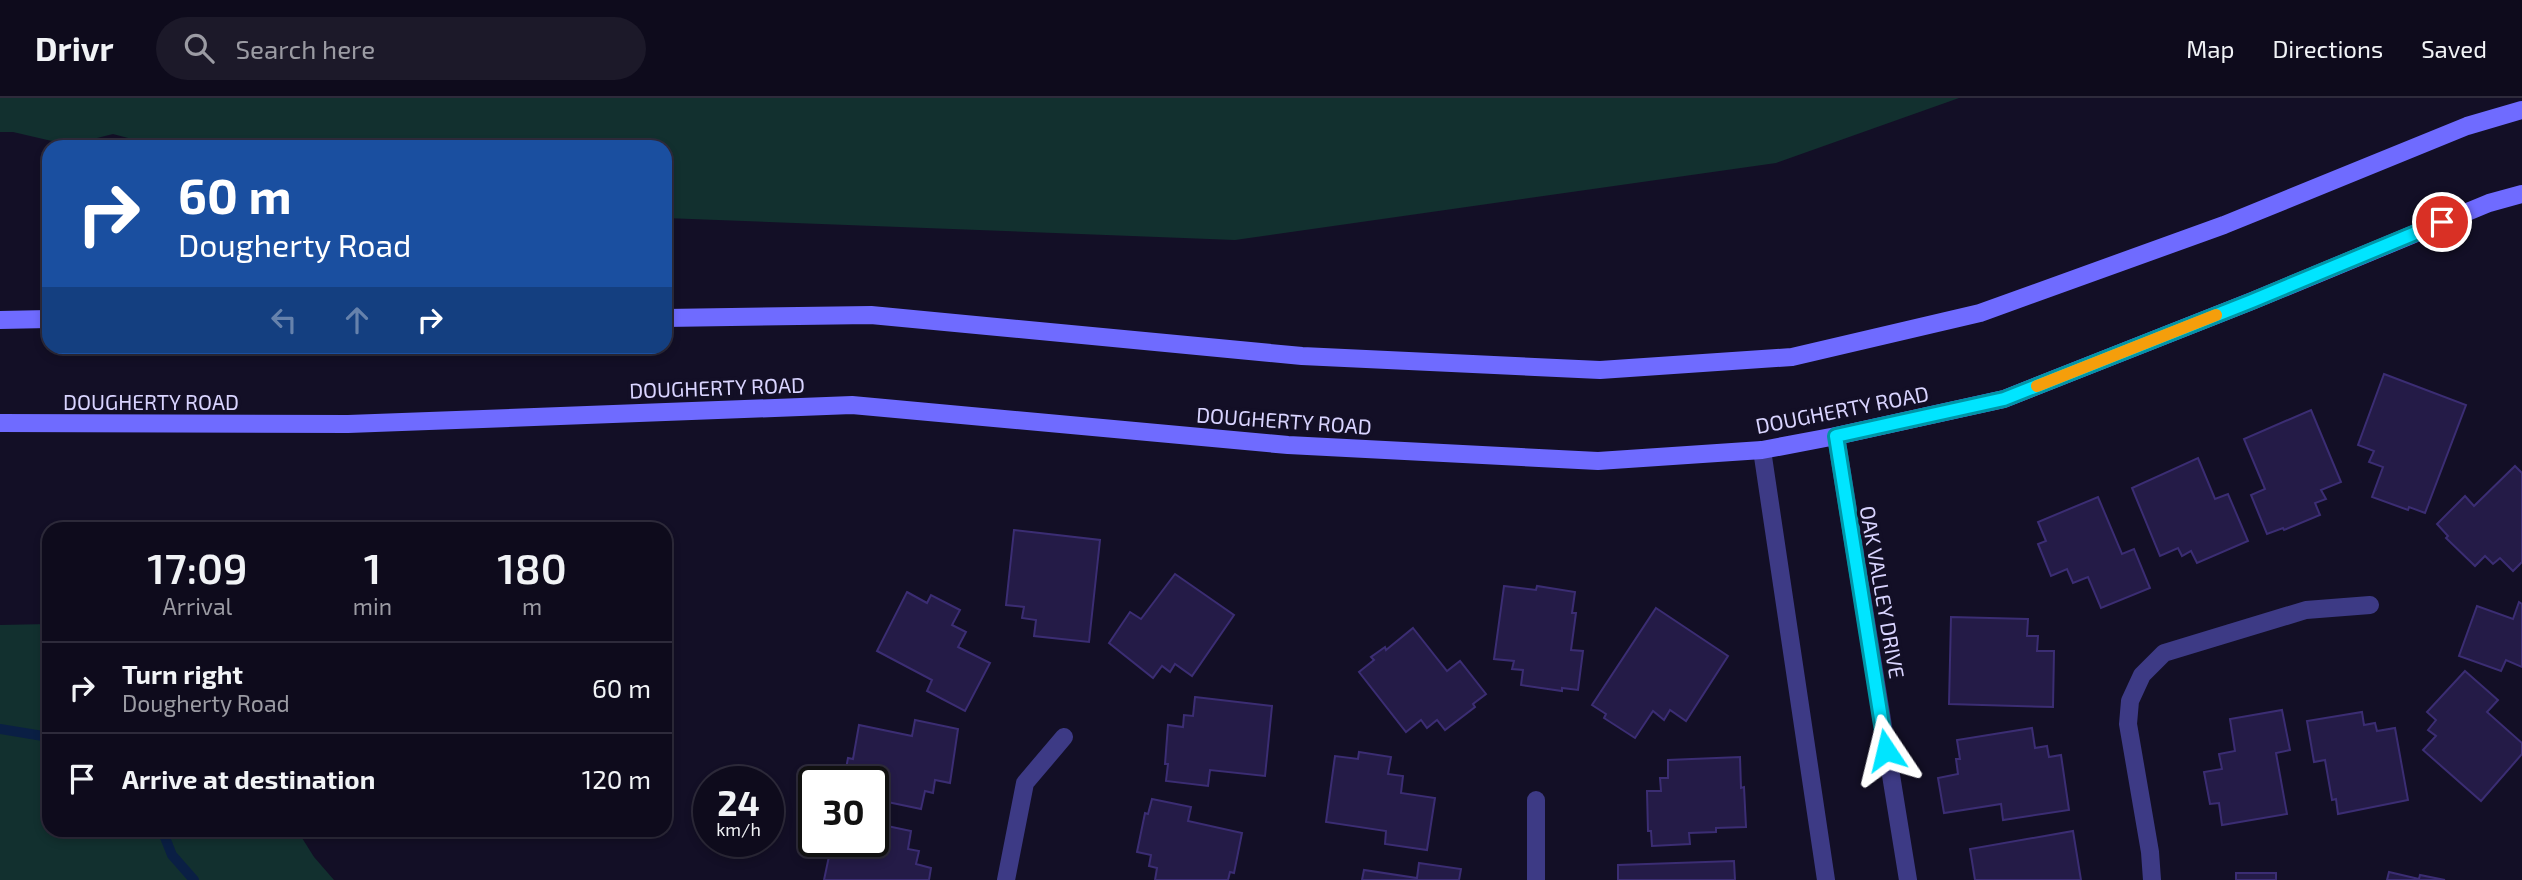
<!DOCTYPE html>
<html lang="en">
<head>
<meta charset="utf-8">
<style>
	:root { --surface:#0e0b1c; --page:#1c1929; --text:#f1f3f6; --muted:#9b9ba3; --line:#2e2b3b }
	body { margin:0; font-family:"Exo 2",sans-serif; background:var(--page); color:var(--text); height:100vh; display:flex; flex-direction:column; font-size:26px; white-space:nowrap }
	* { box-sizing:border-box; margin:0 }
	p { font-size:23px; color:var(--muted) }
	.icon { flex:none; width:38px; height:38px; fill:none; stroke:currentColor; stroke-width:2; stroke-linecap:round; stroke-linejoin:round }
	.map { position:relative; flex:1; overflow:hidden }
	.side { position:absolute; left:42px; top:424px; width:630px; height:315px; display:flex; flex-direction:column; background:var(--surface); border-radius:21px; box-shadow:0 4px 10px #0003,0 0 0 2px var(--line) }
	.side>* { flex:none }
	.banner { position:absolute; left:42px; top:42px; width:630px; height:214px; border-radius:21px; box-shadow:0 4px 10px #0003,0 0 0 2px var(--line); background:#1a4fa0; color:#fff; overflow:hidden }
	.speed { position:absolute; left:693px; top:668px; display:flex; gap:14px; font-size:35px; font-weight:700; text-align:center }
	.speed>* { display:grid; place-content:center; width:91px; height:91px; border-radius:50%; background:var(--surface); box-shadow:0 4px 10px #0003,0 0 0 2px var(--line); line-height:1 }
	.speed small { font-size:18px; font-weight:400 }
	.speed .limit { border:4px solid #111; border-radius:10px; background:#fff; color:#111 }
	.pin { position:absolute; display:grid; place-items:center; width:60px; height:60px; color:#fff; margin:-30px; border:4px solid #fff; border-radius:50%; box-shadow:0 2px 7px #0007 }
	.me { position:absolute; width:77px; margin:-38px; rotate:350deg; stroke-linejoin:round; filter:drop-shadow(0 0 5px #0008) }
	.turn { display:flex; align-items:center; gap:24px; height:147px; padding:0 21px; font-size:32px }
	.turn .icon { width:91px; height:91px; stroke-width:2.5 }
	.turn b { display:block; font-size:49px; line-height:60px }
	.lanes { display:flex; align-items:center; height:66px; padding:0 21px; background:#0003; justify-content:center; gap:35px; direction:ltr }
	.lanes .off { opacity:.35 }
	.eta { display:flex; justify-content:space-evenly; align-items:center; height:119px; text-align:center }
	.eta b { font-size:42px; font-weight:600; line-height:49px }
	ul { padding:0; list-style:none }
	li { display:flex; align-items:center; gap:21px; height:91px; padding:0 21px; border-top:2px solid var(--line) }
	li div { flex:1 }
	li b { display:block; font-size:26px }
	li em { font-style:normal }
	header { display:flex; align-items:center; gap:42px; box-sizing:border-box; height:98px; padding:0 35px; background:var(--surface); border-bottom:2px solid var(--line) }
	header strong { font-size:33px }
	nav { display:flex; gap:38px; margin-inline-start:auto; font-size:24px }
	.search { width:490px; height:63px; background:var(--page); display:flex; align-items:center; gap:18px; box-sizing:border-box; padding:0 24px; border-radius:38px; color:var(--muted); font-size:26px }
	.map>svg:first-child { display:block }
	.green { fill:#12302f }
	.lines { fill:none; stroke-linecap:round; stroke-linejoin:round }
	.stream { stroke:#0a1f44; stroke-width:10 }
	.building { fill:#241b47; stroke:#3b2d73; stroke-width:2 }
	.street { stroke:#3d3a85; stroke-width:18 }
	.secondary { stroke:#6f6bff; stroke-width:18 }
	.route-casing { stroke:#0095a6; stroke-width:18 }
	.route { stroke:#00e5ff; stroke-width:12 }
	.slow { stroke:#f59e0b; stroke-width:12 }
	.labels { text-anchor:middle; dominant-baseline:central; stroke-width:7; stroke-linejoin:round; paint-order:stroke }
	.street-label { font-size:21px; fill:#d9d4ff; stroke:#130f26 }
</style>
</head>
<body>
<header>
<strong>Drivr</strong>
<div class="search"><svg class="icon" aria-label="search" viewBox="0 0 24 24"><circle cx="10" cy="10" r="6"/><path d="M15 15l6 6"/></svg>Search here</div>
<nav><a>Map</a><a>Directions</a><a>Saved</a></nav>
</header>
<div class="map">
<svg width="2522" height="782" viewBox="0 0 2522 782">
	<rect width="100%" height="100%" fill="#130f26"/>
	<g class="green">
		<polygon points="0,0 1959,0 1776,65 1235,142 665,120 665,49 162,49 113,36 69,47 13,34 0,34"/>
		<polygon points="49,526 49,732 297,732 314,759 334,782 0,782 0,527"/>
	</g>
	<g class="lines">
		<g class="stream">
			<polyline points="0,631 49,639"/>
			<polyline points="162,732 172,757 194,782"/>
		</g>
	</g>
	<g class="building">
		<polygon points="2384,276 2466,307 2425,415 2409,409 2408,412 2372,399 2383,369 2369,364 2374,353 2358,347"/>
		<polygon points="2311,312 2341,384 2321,392 2326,401 2315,405 2320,417 2284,432 2283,430 2267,436 2251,397 2265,391 2244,341"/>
		<polygon points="2198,360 2215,401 2228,396 2248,443 2197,465 2191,453 2182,458 2178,450 2160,458 2132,390"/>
		<polygon points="2515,368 2522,375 2522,464 2513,473 2500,460 2493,466 2485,458 2475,468 2446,440 2448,438 2437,426 2465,398 2474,408"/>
		<polygon points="2098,399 2122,456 2134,451 2150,490 2101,510 2088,479 2073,485 2067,471 2051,478 2038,446 2046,443 2038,424"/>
		<polygon points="1014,432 1100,442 1089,544 1034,538 1036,522 1022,520 1024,509 1006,507"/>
		<polygon points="1175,476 1234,517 1192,578 1175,566 1170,574 1162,568 1153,580 1109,545 1130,514 1141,521"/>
		<polygon points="1504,488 1536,492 1537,488 1575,494 1572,515 1576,515 1571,552 1583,553 1578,592 1562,590 1562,593 1521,587 1523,572 1512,571 1514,563 1494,561"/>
		<polygon points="907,494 927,505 931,497 960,512 952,527 966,534 958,549 990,565 965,613 927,593 932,582 877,553"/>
		<polygon points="2519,504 2522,506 2522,569 2506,562 2501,573 2459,558 2477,508 2513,521"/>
		<polygon points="1656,510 1728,558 1686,623 1670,612 1664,622 1653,613 1635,640 1604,620 1606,616 1592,607"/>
		<polygon points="1951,519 2028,521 2027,538 2038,538 2037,553 2054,553 2053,609 1949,606"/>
		<polygon points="1413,530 1447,573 1460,563 1486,596 1473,606 1475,609 1445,632 1437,622 1427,630 1421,622 1406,634 1359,574 1374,562 1371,559 1385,549 1386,552"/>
		<polygon points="2465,573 2498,602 2487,614 2522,645 2522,656 2481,703 2423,652 2436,638 2428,632 2436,622 2427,614"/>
		<polygon points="1195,599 1272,608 1265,678 1210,672 1208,688 1166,683 1168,666 1165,666 1168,627 1183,629 1184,617 1193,618"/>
		<polygon points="2282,612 2290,652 2276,655 2287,716 2222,727 2219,705 2210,706 2204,674 2222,671 2219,656 2235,653 2230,621"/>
		<polygon points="2362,614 2364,627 2375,625 2377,633 2395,630 2408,702 2338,716 2336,701 2332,702 2325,662 2314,664 2307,623"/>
		<polygon points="915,622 958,631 950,685 935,682 933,695 925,693 921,711 873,701 873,684 847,684 848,677 845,676 848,660 853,661 859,627 912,638"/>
		<polygon points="2032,630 2035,650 2047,648 2049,659 2061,657 2069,712 2003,722 2001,706 1944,715 1938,680 1958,676 1956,661 1960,661 1957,642"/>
		<polygon points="1359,654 1391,659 1388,676 1403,678 1401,695 1435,700 1427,752 1385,746 1386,733 1326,724 1335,658 1358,661"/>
		<polygon points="1740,659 1741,690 1744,689 1746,729 1716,730 1716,734 1689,735 1690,746 1652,748 1651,733 1648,733 1647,693 1661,693 1660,680 1668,680 1668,662"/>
		<polygon points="1152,701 1191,709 1188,723 1242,735 1234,775 1230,774 1228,782 1155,782 1157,770 1149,768 1151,757 1137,754 1145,715 1148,716"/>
		<polygon points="873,725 911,733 908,751 919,753 916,766 931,770 929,782 824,782 832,744 873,744"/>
		<polygon points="2073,733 2081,782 1975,782 1970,751"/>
		<polygon points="1734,763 1735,782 1618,782 1618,767"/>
		<polygon points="1419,765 1461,771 1459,782 1362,782 1364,772 1417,780"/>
		<polygon points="2389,774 2419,781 2420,777 2445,782 2387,782"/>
		<rect x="2236" y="775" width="40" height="7"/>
	</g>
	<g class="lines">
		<g class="street">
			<polyline points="1836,338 1908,782"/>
			<polyline points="1762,352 1826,782"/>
			<polyline points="1006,782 1025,685 1064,639"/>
			<polyline points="1536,782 1536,702"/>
			<polyline points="2152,782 2150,754 2128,626 2130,603 2142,577 2164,555 2306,512 2370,507"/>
		</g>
		<g class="secondary">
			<polyline points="665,220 871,217 1302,258 1600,272 1792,259 1980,215 2224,127 2467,28 2522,12"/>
			<polyline points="0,222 49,221"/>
			<polyline points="0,325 348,326 852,307 1288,347 1598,363 1762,352 1836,338 2004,301 2252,203 2489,105 2522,96"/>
		</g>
	</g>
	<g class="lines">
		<g class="route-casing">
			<polyline id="route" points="1886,652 1836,338 2004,301 2252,203 2442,124"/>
		</g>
		<use href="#route" class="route"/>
		<polyline class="slow" points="2037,288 2216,217"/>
	</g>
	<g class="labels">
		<g class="street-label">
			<text transform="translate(717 289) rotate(-2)">DOUGHERTY ROAD</text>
			<text x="151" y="303">DOUGHERTY ROAD</text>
			<text transform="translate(1842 311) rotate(-11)">DOUGHERTY ROAD</text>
			<text transform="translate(1284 322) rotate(4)">DOUGHERTY ROAD</text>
			<text transform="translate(1883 494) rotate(80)">OAK VALLEY DRIVE</text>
		</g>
	</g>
</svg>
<div class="speed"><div>24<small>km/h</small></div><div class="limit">30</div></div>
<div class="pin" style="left:2442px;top:124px;background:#d93025"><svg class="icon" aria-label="arrive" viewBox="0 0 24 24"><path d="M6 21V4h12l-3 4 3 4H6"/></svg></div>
<svg class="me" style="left:1886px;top:652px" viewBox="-20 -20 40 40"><path d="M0-17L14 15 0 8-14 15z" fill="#00e5ff" stroke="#fff" stroke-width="4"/></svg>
<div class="banner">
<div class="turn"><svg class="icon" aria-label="right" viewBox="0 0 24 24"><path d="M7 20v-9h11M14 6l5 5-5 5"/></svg><div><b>60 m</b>Dougherty Road</div></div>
<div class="lanes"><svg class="icon off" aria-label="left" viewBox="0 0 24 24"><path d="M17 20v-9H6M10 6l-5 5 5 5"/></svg><svg class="icon off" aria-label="ahead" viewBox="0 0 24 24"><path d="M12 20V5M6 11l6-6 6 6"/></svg><svg class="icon" aria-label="right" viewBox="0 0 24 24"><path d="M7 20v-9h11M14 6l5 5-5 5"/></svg></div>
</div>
<section class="side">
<div class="eta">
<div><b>17:09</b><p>Arrival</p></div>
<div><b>1</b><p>min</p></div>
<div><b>180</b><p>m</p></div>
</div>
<ul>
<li><svg class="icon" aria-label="right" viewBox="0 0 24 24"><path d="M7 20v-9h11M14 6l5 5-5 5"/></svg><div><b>Turn right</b><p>Dougherty Road</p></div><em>60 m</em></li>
<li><svg class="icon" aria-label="arrive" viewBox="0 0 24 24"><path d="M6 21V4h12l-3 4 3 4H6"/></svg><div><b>Arrive at destination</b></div><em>120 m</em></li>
</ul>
</section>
</div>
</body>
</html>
